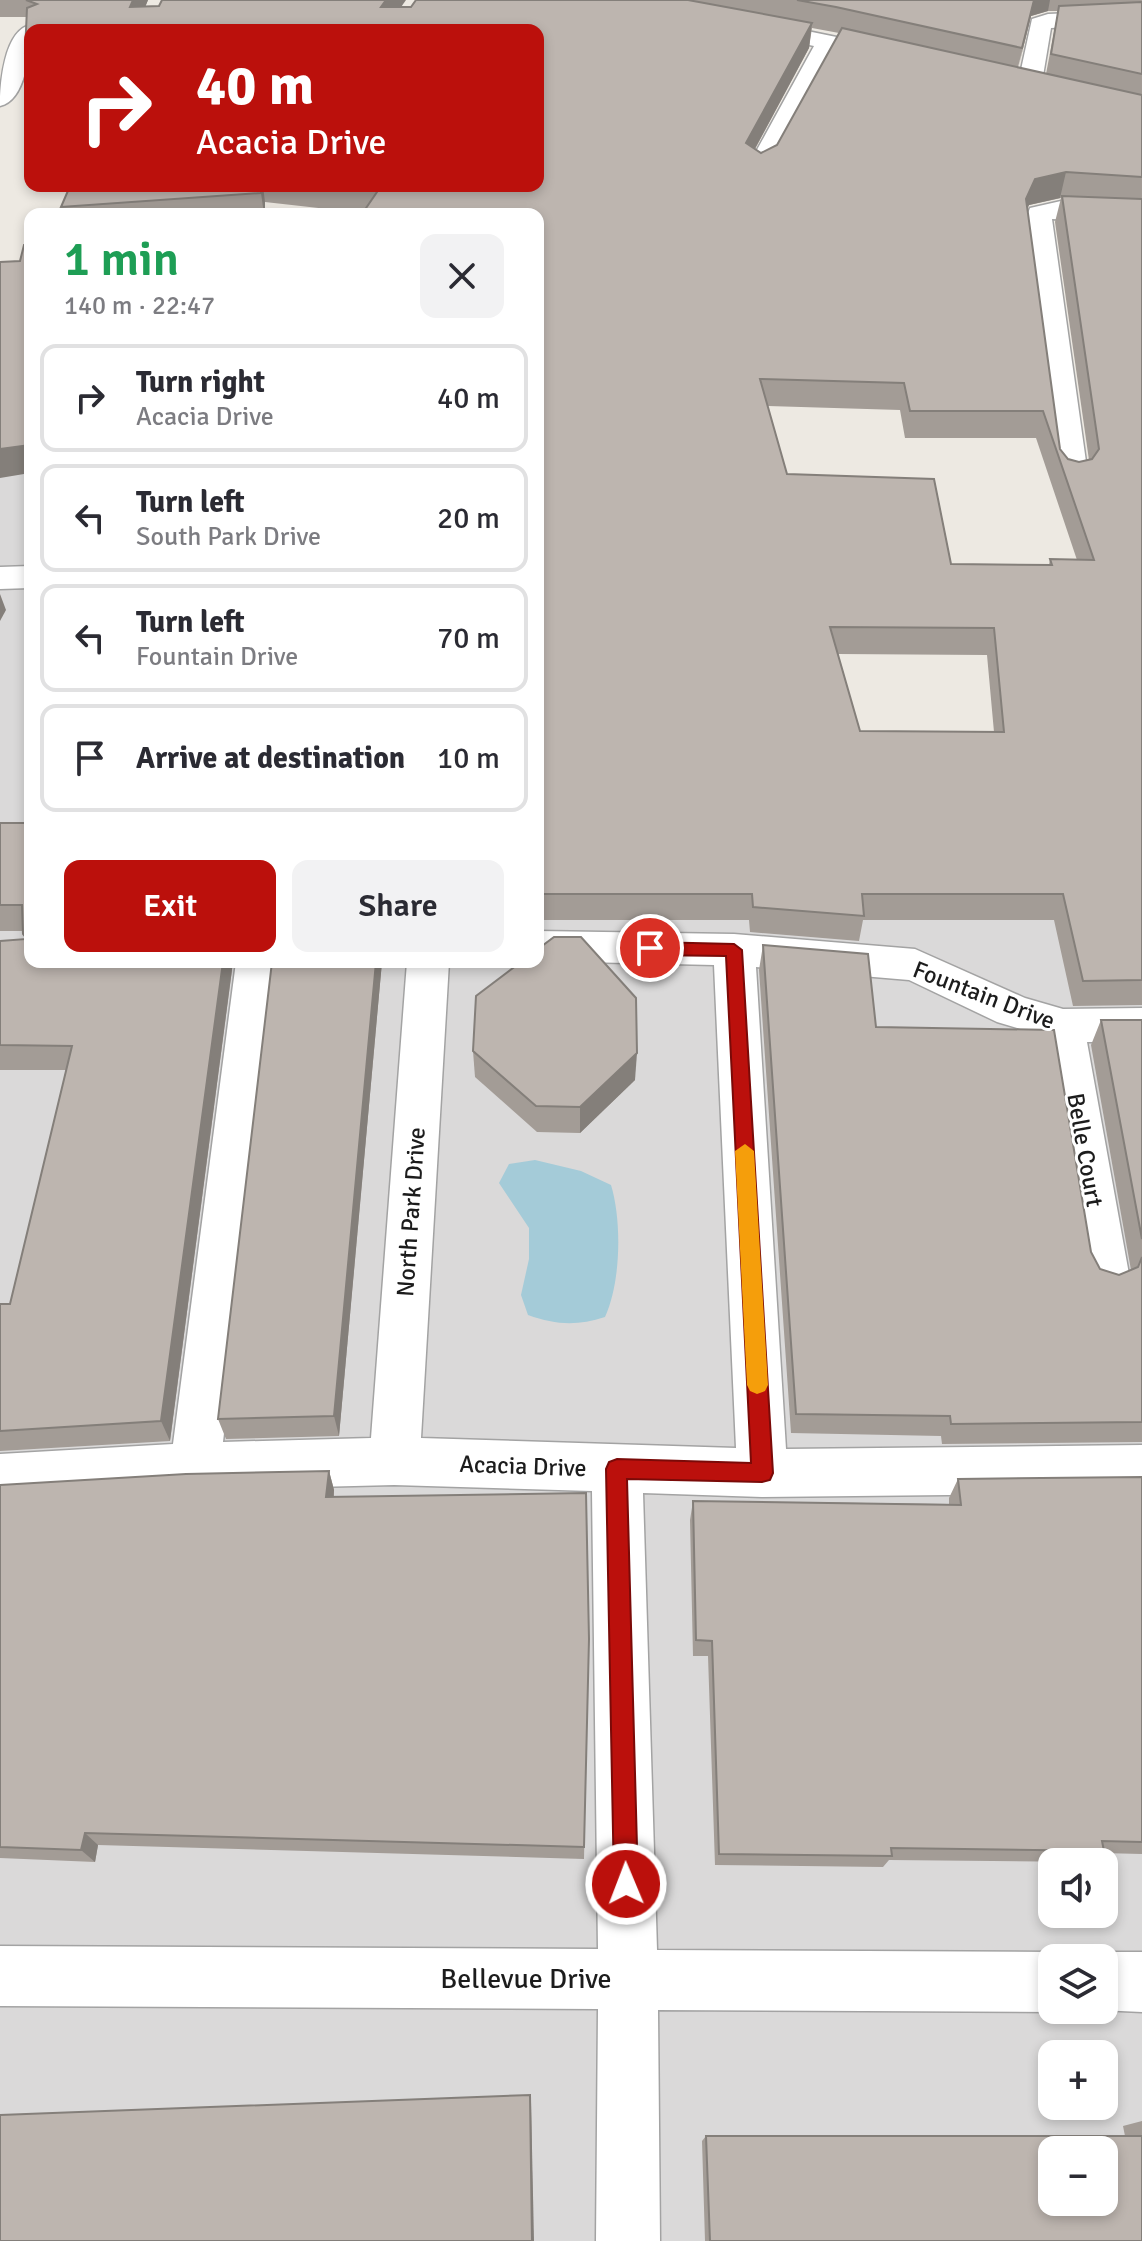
<!DOCTYPE html>
<html lang="en">
<head>
<meta charset="utf-8">
<style>
	:root { --surface:#fff; --page:#f2f2f3; --text:#2b2b33; --muted:#7c7c81; --line:#e1e1e2; --accent:#bb100c }
	body { margin:0; font-family:Signika,sans-serif; background:var(--page); color:var(--text); height:100vh; display:flex; flex-direction:column; font-size:30px; white-space:nowrap }
	* { box-sizing:border-box; margin:0 }
	p { font-size:26px; color:var(--muted) }
	.icon { flex:none; width:44px; height:44px; fill:none; stroke:currentColor; stroke-width:2; stroke-linecap:round; stroke-linejoin:round }
	.map { position:relative; flex:1; overflow:hidden }
	.sheet { position:absolute; left:24px; top:208px; width:520px; height:760px; display:flex; flex-direction:column; background:var(--surface); border-radius:16px; box-shadow:0 4px 12px #0003 }
	.sheet>* { flex:none }
	.guide { position:absolute; left:24px; top:24px; width:520px; height:168px; border-radius:16px; box-shadow:0 4px 12px #0003; background:#bb100c; color:#fff; overflow:hidden }
	.fabs { position:absolute; left:1038px; top:1848px; display:grid; gap:16px }
	.fabs a { display:grid; place-items:center; width:80px; height:80px; border-radius:16px; background:var(--surface); box-shadow:0 4px 12px #0003; font-size:40px }
	.pin { position:absolute; display:grid; place-items:center; width:68px; height:68px; color:#fff; margin:-34px; border:4px solid #fff; border-radius:50%; box-shadow:0 2px 8px #0007 }
	.me { position:absolute; width:88px; margin:-44px; rotate:359deg; stroke-linejoin:round; filter:drop-shadow(0 0 6px #0008) }
	.turn { display:flex; align-items:center; gap:28px; height:168px; padding:0 40px; font-size:36px }
	.turn .icon { width:104px; height:104px; stroke-width:2.5 }
	.turn b { display:block; font-size:56px; line-height:68px }
	.round { display:grid; place-items:center; flex:none; width:84px; height:84px; border-radius:16px; background:var(--page) }
	.head { display:flex; align-items:center; justify-content:space-between; height:136px; padding:0 40px }
	h1 { font-size:48px; font-weight:600; line-height:60px; color:#1e9e55 }
	.primary-button { display:flex; gap:16px; margin-top:auto; padding:16px 40px }
	.primary-button a { flex:1; height:92px; border-radius:16px; background:var(--accent); color:#fff; font-size:32px; font-weight:600; line-height:92px; text-align:center }
	.primary-button a+a { background:var(--page); color:var(--text) }
	ul { padding:0; list-style:none }
	li { display:flex; align-items:center; gap:24px; height:108px; margin:0 16px 12px; padding:0 24px; border:4px solid var(--line); border-radius:16px }
	li div { flex:1 }
	li b { display:block; font-size:30px }
	li em { font-style:normal }
	.map>svg:first-child { display:block }
	.residential { fill:#dad9d9; fill-rule:evenodd }
	.water { fill:#a4cbd8 }
	.lines { fill:none; stroke-linecap:round; stroke-linejoin:round }
	.minor-casing { stroke:#a3a3a3; stroke-width:3 }
	.minor { fill:#fff; fill-rule:evenodd }
	.wall { fill:#a39c96; fill-rule:evenodd }
	.shaded-wall { fill:#847f7a }
	.building { fill:#bdb5af; stroke:#847f7a; stroke-width:2; fill-rule:evenodd }
	.route { fill:#bb100c; stroke:#7a0a08; stroke-width:2 }
	.slow { fill:#f59e0b }
	.labels { text-anchor:middle; dominant-baseline:central; stroke-width:6; stroke-linejoin:round; paint-order:stroke }
	.street-label { font-size:24px; fill:#1c1c1c; stroke:#fff }
	.near-street-label { font-size:28px; fill:#1c1c1c; stroke:#fff }
</style>
</head>
<body>
<div class="map">
<svg width="1142" height="2241" viewBox="0 0 1142 2241">
	<rect width="100%" height="100%" fill="#ede9e2"/>
	<path class="residential" d="M30 315V962H538V834L1142 896V2241H0V317ZM1052 1862H1104V1914H1052ZM1052 1958H1104V2010H1052ZM1052 2054H1104V2106H1052ZM1052 2150H1104V2202H1052Z"/>
	<path class="water" d="M535 1160 581 1171 611 1185C622 1221 621 1282 605 1317 577 1326 556 1325 528 1315L521 1295 529 1259V1228L499 1183 509 1164Z"/>
	<g class="lines">
		<g class="minor-casing">
			<g id="minor">
				<polygon points="1142,10 1142,24 1051,28 1041,88 1029,95 1017,88 1032,19 1048,14"/>
				<polygon points="754,20 890,48 902,55 890,62 836,51 773,168 760,176 747,168 814,46 746,32 742,27 746,22"/>
				<path d="M30 25 40 30H30C30 52 26 100 0 106 0 84 4 31 30 25Z"/>
				<polygon points="1061,201 1142,207 1142,223 1052,219 1088,476 1083,483 1072,486 1061,483 1056,476 1023,226 1030,208"/>
				<polygon points="30,566 30,588 0,589 0,567"/>
				<polygon points="538,931 734,934 915,949 1025,998 1063,1009 1142,1008 1142,1042 1087,1042 1129,1274 1123,1288 1106,1294 1089,1288 1083,1274 1044,1036 997,1022 909,980 756,967 786,1449 1142,1445 1142,1493 762,1497 643,1493 657,1950 1052,1952 1067,1958 1052,1958 1052,2010 1057,2010 1052,2012 658,2010 660,2241 596,2241 598,2009 0,2006 0,1946 598,1949 592,1491 394,1485 195,1490 0,1502 0,1454 173,1444 236,962 278,962 223,1442 371,1438 407,962 449,962 421,1438 736,1448 714,965 538,961"/>
				<polygon points="1104,1952 1142,1952 1142,2012 1099,2010 1104,2010 1104,1958 1089,1958"/>
			</g>
		</g>
		<use href="#minor" class="minor"/>
	</g>
	<g class="wall">
		<path d="M0 0H148L145 7H411L416 0H1142V1005L1073 1006 1054 920H863L859 941 750 932 749 920H538V214L363 213 265 202V214H63L61 207 70 186H538L26 17H0ZM1048 11H1058L1046 74 1018 67 1031 16ZM812 28 839 33 777 145 761 153 755 149 809 48ZM1061 198 1055 222 1089 460 1079 462 1068 459 1060 449 1027 209 1029 205ZM768 406 900 410 905 438H1036L1077 560 1050 559 1049 565 951 564 787 474ZM838 654 987 655 994 732 860 731Z"/>
		<polygon points="25,53 30,53 30,72"/>
		<polygon points="0,823 30,823 30,962 233,962 170,1441 0,1451 0,1304 10,1304 66,1070 0,1070 0,941 25,939 23,931 0,931"/>
		<polygon points="763,945 876,1027 1091,1252 1100,1269 1119,1275 1131,1270 1091,1045 1101,1020 1142,1020 1142,1442 942,1444 941,1436 791,1433 759,970"/>
		<polygon points="272,962 382,962 339,1436 226,1439 218,1419"/>
		<polygon points="473,1051 635,1080 580,1133 537,1132 475,1077"/>
		<polygon points="329,1471 334,1490 334,1497 589,1639 584,1859 98,1845 95,1862 0,1858 0,1485"/>
		<polygon points="1142,1477 1142,1854 1101,1853 1090,1862 889,1860 883,1867 715,1865 708,1656 693,1656 690,1520 693,1501 949,1504 949,1498 958,1479"/>
		<polygon points="1142,2121 1142,2241 705,2241 702,2141 706,2136 1125,2136 1123,2126"/>
	</g>
	<g class="shaded-wall">
		<polygon points="133,0 148,0 136,30 130,7"/>
		<polygon points="386,0 406,0 385,30 381,7"/>
		<polygon points="1034,0 1050,0 1048,11 1031,16 1017,73"/>
		<polygon points="812,23 809,48 744,169 746,143"/>
		<polygon points="1066,172 1060,198 1029,205 1020,225 1026,199 1035,179"/>
		<polygon points="261,186 263,186 265,202 265,214 264,214 261,193"/>
		<polygon points="30,445 30,473 0,478 0,449"/>
		<polygon points="0,594 6,610 0,621"/>
		<polygon points="223,962 233,962 170,1441 161,1421"/>
		<polygon points="376,962 382,962 339,1436 334,1416"/>
		<polygon points="637,1053 635,1080 580,1133 580,1107"/>
		<polygon points="329,1471 334,1490 332,1516 326,1497"/>
		<polygon points="85,1833 98,1845 95,1862 81,1850"/>
		<polygon points="530,2095 531,2102 534,2241 532,2241"/>
	</g>
	<g class="building">
		<path d="M26 0H133L130 7 159 6 162 0H386L381 7H411L416 0H688L812 23 746 143 761 153 777 145 842 28 1142 95V177L1066 172 1035 179 1026 199 1060 449 1068 459 1079 462 1092 459 1099 449 1062 196 1142 199V980L1083 981 1063 894H862L864 916 753 907 752 894H538V214H362L379 189 349 186H538V30H30V53H25L27 8 37 4ZM760 379 904 383 910 411H1043L1094 560 1050 559 1052 565 951 564 934 479 787 474ZM830 627 994 628 1004 732 860 731Z"/>
		<polygon points="797,0 1034,0 1022,48 836,7"/>
		<polygon points="1142,2 1142,74 1051,54 1059,6"/>
		<polygon points="70,186 261,186 261,193 61,207"/>
		<polygon points="24,245 30,245 30,445 0,449 0,262 20,261"/>
		<polygon points="0,823 30,823 30,962 223,962 161,1421 0,1431 0,1304 10,1304 72,1046 0,1045 0,941 27,939 23,934 22,905 0,905"/>
		<polygon points="554,937 581,937 636,998 637,1053 580,1107 536,1106 473,1051 476,996 521,962 538,962 538,949"/>
		<polygon points="763,945 868,954 876,1027 1054,1030 1091,1252 1100,1269 1119,1275 1138,1267 1142,1257 1142,1422 951,1424 950,1416 796,1414"/>
		<polygon points="272,962 376,962 334,1416 218,1419"/>
		<polygon points="1101,1020 1142,1020 1142,1239"/>
		<polygon points="329,1471 326,1497 586,1493 589,1639 584,1847 85,1833 81,1850 0,1847 0,1485 186,1474"/>
		<polygon points="1142,1477 1142,1842 1102,1841 1104,1851 891,1848 892,1856 719,1854 712,1641 696,1640 693,1501 961,1505 958,1479"/>
		<polygon points="530,2095 532,2241 0,2241 0,2115"/>
		<path d="M706 2136H1142V2241H710ZM1052 2150H1104V2202H1052Z"/>
	</g>
	<polygon class="route" points="650,942 734,944 742,950 773,1473 770,1480 762,1482 627,1479 638,1884 635,1893 626,1896 618,1893 614,1884 606,1469 609,1462 617,1459 751,1463 726,956 650,955 641,948"/>
	<polygon class="slow" points="745,1144 754,1151 768,1385 765,1391 757,1394 750,1391 747,1385 735,1151"/>
	<g class="labels">
		<g class="street-label">
			<text transform="translate(984 995) rotate(21)">Fountain Drive</text>
			<text transform="translate(1085 1150) rotate(80)">Belle Court</text>
			<text transform="translate(411 1212) rotate(-86)">North Park Drive</text>
			<text transform="translate(523 1466) rotate(2)">Acacia Drive</text>
		</g>
		<g class="near-street-label">
			<text x="526" y="1979">Bellevue Drive</text>
		</g>
	</g>
</svg>
<div class="fabs">
<a><svg class="icon" aria-label="sound" viewBox="0 0 24 24"><path d="M4 9h4l5-4v14l-5-4H4zM17 9q2 3 0 6"/></svg></a>
<a><svg class="icon" aria-label="layers" viewBox="0 0 24 24"><path d="M12 4l9 5-9 5-9-5zM3 14l9 5 9-5"/></svg></a>
<a>+</a>
<a>−</a>
</div>
<div class="pin" style="left:650px;top:948px;background:#d93025"><svg class="icon" aria-label="arrive" viewBox="0 0 24 24"><path d="M6 21V4h12l-3 4 3 4H6"/></svg></div>
<svg class="me" style="left:626px;top:1884px" viewBox="-20 -20 40 40"><circle r="17" fill="#bb100c" stroke="#fff" stroke-width="3"/><path d="M0-11L8 9 0 5-8 9z" fill="#fff"/></svg>
<div class="guide">
<div class="turn"><svg class="icon" aria-label="right" viewBox="0 0 24 24"><path d="M7 20v-9h11M14 6l5 5-5 5"/></svg><div><b>40 m</b>Acacia Drive</div></div>
</div>
<section class="sheet">
<div class="head"><div><h1>1 min</h1><p>140 m · 22:47</p></div><a class="round"><svg class="icon" aria-label="close" viewBox="0 0 24 24"><path d="M6 6l12 12M18 6L6 18"/></svg></a></div>
<ul>
<li><svg class="icon" aria-label="right" viewBox="0 0 24 24"><path d="M7 20v-9h11M14 6l5 5-5 5"/></svg><div><b>Turn right</b><p>Acacia Drive</p></div><em>40 m</em></li>
<li><svg class="icon" aria-label="left" viewBox="0 0 24 24"><path d="M17 20v-9H6M10 6l-5 5 5 5"/></svg><div><b>Turn left</b><p>South Park Drive</p></div><em>20 m</em></li>
<li><svg class="icon" aria-label="left" viewBox="0 0 24 24"><path d="M17 20v-9H6M10 6l-5 5 5 5"/></svg><div><b>Turn left</b><p>Fountain Drive</p></div><em>70 m</em></li>
<li><svg class="icon" aria-label="arrive" viewBox="0 0 24 24"><path d="M6 21V4h12l-3 4 3 4H6"/></svg><div><b>Arrive at destination</b></div><em>10 m</em></li>
</ul>
<div class="primary-button"><a>Exit</a><a>Share</a></div>
</section>
</div>
</body>
</html>
